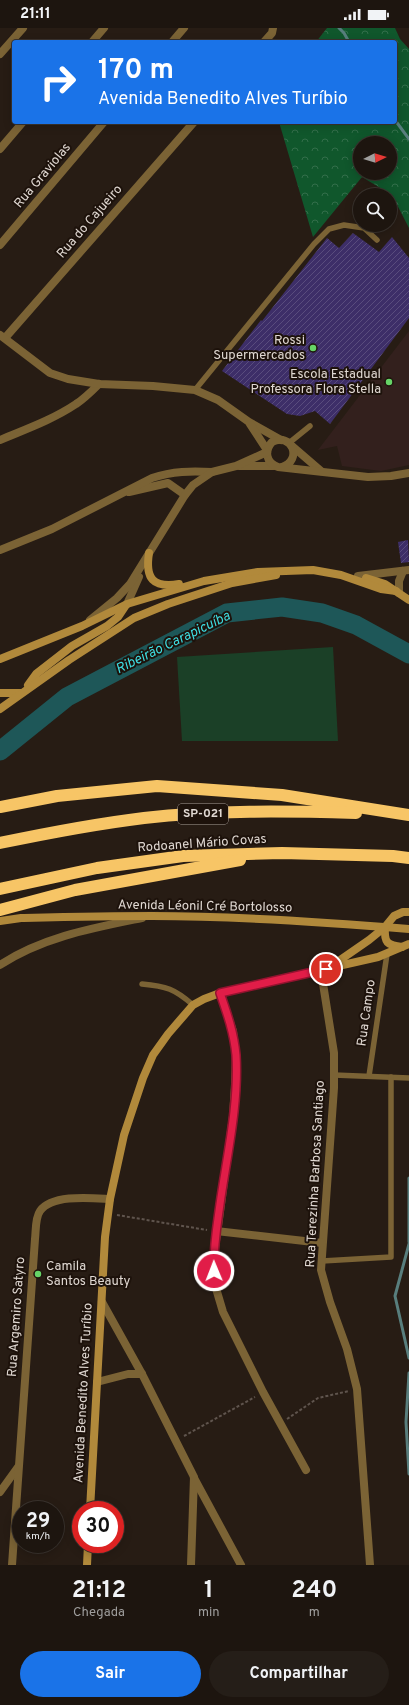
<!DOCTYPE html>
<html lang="pt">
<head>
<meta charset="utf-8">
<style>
	:root { --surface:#1d150f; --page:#251e18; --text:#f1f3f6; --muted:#a09f9e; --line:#3b342f; --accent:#1a73e8 }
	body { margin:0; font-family:Overpass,sans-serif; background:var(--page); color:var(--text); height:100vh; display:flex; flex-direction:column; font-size:15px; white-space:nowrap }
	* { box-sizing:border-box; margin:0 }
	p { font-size:13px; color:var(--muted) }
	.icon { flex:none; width:22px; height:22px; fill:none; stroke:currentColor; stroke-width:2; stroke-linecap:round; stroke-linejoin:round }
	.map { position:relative; height:1537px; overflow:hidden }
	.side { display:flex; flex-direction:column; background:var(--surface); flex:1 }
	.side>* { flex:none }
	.hud { position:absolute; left:12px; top:12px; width:385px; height:84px; border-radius:4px; box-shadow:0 2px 10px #0003,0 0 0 1px var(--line); background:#1a73e8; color:#fff; overflow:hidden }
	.needle { width:26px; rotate:85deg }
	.controls { position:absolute; left:353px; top:108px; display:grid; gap:8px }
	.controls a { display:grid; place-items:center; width:44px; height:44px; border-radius:50%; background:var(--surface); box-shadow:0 2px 10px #0003,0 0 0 1px var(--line); font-size:20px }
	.speed { position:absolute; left:12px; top:1473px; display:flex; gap:8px; font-size:20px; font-weight:700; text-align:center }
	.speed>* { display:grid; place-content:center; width:52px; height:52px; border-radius:50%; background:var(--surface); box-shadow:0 2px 10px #0003,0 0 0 1px var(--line); line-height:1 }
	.speed small { font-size:10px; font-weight:400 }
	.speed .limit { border:6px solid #d22; background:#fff; color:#111 }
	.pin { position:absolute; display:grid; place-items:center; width:34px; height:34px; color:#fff; margin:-17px; border:2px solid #fff; border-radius:50%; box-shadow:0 1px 4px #0007 }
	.me { position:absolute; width:44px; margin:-22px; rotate:359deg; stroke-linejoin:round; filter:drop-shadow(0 0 3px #0008) }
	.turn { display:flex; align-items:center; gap:14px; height:84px; padding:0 20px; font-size:18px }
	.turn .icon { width:52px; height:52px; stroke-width:2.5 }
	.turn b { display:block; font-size:28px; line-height:34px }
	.eta { display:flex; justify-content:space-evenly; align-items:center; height:68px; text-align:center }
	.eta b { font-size:24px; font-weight:700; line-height:28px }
	.action { display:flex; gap:8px; margin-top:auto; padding:8px 20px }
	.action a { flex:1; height:46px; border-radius:24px; background:var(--accent); color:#fff; font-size:16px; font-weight:700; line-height:46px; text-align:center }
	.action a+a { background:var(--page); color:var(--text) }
	.status { display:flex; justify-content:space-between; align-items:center; height:28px; padding:0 20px; background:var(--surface); direction:ltr }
	.status svg { height:11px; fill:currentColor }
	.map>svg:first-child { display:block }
	.education { fill:#33201d }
	.forest { fill:url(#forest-crowns); fill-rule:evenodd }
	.garden { fill:#1b4027 }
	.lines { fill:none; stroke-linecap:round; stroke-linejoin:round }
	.stream { stroke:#587e7d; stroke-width:3 }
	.river { stroke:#1e5758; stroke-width:19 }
	.building { fill:url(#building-hatch) }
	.path { stroke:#5f544d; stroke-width:2; stroke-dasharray:3 2; stroke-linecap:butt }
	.service { stroke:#7b6335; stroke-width:5.5 }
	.minor { stroke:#7b6335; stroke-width:8 }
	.tertiary { stroke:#7b6335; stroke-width:8 }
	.secondary { stroke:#b1893b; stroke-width:8 }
	.motorway { stroke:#f7c566; stroke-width:12 }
	.route-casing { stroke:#92132f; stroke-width:10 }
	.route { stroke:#e11d48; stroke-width:7 }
	.poi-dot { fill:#66d467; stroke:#1d120b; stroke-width:1.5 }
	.labels { text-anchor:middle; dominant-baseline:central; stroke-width:4; stroke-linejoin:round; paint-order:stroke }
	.shield { fill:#1d120b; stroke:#a69d96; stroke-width:1 }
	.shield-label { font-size:12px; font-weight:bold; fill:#e0d8d2 }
	.street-label { font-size:13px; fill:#e0d8d2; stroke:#1d120b }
	.poi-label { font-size:13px; fill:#e0d8d2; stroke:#1d120b; text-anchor:end }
	.water-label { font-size:14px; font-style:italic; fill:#3edee3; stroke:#1d120b }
</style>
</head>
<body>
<div class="status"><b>21:11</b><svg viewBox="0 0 49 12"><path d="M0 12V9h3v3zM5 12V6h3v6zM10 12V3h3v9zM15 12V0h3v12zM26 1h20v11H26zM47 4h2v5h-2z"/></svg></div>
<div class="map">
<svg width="409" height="1537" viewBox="0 0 409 1537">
	<defs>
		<pattern id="forest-crowns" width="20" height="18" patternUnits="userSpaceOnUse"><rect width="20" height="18" fill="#10572c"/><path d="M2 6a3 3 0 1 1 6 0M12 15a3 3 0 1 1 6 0" fill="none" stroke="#326e4a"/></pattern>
		<pattern id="building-hatch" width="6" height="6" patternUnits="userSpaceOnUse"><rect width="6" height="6" fill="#3d2e68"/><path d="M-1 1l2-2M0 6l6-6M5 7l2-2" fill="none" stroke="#594c7d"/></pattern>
	</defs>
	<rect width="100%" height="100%" fill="#271c14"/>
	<polygon class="education" points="409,303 409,437 381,443 342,438 337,418 318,422"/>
	<path class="forest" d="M327 0H395L400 11 409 21V200L392 167 362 149 313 209 279 94H395V14H316ZM360 115H390V145H360Z"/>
	<polygon class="garden" points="333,619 338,713 182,713 177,629"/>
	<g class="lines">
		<g class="stream">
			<polyline points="339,0 344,5 349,14"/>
			<polyline points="395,92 409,111"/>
			<polyline points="409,1150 409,1214"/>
			<polyline points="409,1216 395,1268 409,1330"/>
			<polyline points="409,1345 406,1394 409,1446"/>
		</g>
		<polyline class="river" points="0,723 67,669 227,585 282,579 322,585 356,597 409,626"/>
	</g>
	<g class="building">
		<polygon points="353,205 379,224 392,209 409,230 409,290 330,396 315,383 300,388 287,386 222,343 261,292 262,293 327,210 339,220"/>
		<polygon points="408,512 409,534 401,535 398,514"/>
	</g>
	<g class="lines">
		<g class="path">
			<polyline points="117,1187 207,1202"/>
			<polyline points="287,1391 318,1370 349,1363"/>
			<polyline points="184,1408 255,1369"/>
		</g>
		<g class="service">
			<polyline points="195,362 314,216 329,201 344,197 364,200 377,212"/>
			<polyline points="289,415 310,398"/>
			<path d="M142 956C166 958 175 961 193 977"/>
			<polyline points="334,1047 409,1050"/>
			<polyline points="369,1048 387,926"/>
			<polyline points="322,1233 391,1229 391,1049"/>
		</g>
		<g class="minor">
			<polyline points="92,14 104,0"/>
			<polyline points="172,14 184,0"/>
			<polyline points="264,14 272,5 273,0"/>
			<polyline points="0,26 23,0"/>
			<polyline points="0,121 23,94"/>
			<polyline points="0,217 104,94"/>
			<polyline points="5,310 194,94"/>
			<path d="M0 412C26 401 52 392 76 376 84 371 92 363 99 356"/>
			<polyline points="358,548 409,542"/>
			<polyline points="399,565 399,553 403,543"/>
			<path d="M0 937C43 909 93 900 142 890"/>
			<polyline points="321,943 334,1025 334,1060 321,1242 330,1274 347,1321 357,1361 370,1537"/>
			<polyline points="220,965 233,1003 236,1027 235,1056 233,1088 214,1228 215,1257 223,1284 263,1364 306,1442"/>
			<polyline points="216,1203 322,1215"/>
			<polyline points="102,1274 142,1346 194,1449 191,1537"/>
			<polyline points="97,1354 128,1346 142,1346"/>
			<polyline points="194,1450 241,1537"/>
			<polyline points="0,1464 18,1439"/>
			<path d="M12 1537 35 1211C36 1203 35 1190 40 1183 52 1166 91 1170 110 1171"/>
		</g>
		<g class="tertiary">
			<polyline points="0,307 50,345 68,351 99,356 153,358 195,362 218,372 249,394 281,412"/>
			<polyline points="250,396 267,422"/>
			<polyline points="292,418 321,443"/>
			<polyline points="239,438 274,438"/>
			<path d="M282 439C303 432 292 404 272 414 264 423 266 435 278 439L368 449 391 448 409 445"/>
			<polyline points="129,464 168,455 185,467"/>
			<path d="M0 522 52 501 152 450C173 443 191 443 212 444"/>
			<polyline points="127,576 139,549"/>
			<polyline points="90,592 117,570 130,556 185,467 193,457 212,444 236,438 267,424"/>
		</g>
		<g class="secondary">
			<path d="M149 525C145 551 153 560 179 556"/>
			<polyline points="366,550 385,556 409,572"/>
			<polyline points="0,631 82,598 127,576 204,553 258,544 313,542 341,547 381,561 396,563"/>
			<polyline points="28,657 36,646 72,618 107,598 118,589 126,577"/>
			<polyline points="0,665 21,665"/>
			<polyline points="0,681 69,632 134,590 168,576 232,555 276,547"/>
			<path d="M0 893 21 890C65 889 108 888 152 888 238 888 324 894 409 901"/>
			<path d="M385 899C384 915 387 917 402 919"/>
			<polyline points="330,939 369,912 385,899 394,888 403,884 409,884"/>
			<polyline points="90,1482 105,1209 110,1171 124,1107 143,1050 153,1027 168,1006 193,977 204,971 220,965 378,929 409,916"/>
			<polyline points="87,1537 88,1516"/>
		</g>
		<g class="motorway">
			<polyline points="0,779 57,768 157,758 282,767 409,787"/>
			<path d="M0 815C48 805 95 796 144 790 214 782 285 783 356 785"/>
			<polyline points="0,861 97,840 183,828 282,825 393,828 409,830"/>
			<polyline points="0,882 75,862 240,832"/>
		</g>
	</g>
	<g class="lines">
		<g class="route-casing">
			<path id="route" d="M214 1243C213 1220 217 1198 220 1176 227 1127 239 1076 236 1027 234 1005 227 985 220 965L326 941"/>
		</g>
		<use href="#route" class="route"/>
	</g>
	<g class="poi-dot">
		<circle cx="313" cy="320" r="4"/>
		<circle cx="389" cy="354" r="4"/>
		<circle cx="38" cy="1246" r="4"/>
	</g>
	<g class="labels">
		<rect class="shield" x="178" y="776" width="50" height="20" rx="3"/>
		<g class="shield-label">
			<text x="203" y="786">SP-021</text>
		</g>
		<g class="street-label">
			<text transform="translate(43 148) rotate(-50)">Rua Graviolas</text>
			<text transform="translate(90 194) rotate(-49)">Rua do Cajueiro</text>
			<text transform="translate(202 816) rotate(-4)">Rodoanel Mário Covas</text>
			<text transform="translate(205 879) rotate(1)">Avenida Léonil Cré Bortolosso</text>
			<text transform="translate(367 985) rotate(-82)">Rua Campo</text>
			<text transform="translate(316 1146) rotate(-87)">Rua Terezinha Barbosa Santiago</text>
			<text transform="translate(17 1289) rotate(-86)">Rua Argemiro Satyro</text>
			<text transform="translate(84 1365) rotate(-87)">Avenida Benedito Alves Turíbio</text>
		</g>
		<g class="poi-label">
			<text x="305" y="313">Rossi<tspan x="305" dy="15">Supermercados</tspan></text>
			<text x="381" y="347">Escola Estadual<tspan x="381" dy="15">Professora Flora Stella</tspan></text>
			<text x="46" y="1239" text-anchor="start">Camila<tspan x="46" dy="15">Santos Beauty</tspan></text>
		</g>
		<g class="water-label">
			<text transform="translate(173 615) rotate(-26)">Ribeirão Carapicuíba</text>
		</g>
	</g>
</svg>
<div class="controls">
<a><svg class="needle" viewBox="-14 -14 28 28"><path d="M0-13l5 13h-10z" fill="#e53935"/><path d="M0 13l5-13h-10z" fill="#a09f9e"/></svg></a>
<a><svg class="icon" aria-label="search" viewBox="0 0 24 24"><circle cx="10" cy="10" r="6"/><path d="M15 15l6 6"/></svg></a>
</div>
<div class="speed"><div>29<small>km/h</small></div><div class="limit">30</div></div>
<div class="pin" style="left:326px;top:941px;background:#d93025"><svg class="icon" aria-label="arrive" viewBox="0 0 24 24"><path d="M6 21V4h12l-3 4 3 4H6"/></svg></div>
<svg class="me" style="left:214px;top:1243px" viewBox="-20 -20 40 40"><circle r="17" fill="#e11d48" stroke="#fff" stroke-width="3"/><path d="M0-11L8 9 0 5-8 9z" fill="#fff"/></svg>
<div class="hud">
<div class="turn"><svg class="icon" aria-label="right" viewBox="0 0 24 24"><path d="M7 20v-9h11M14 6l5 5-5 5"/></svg><div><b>170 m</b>Avenida Benedito Alves Turíbio</div></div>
</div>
</div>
<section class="side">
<div class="eta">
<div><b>21:12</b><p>Chegada</p></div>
<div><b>1</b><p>min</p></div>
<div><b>240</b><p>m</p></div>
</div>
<div class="action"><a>Sair</a><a>Compartilhar</a></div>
</section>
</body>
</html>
